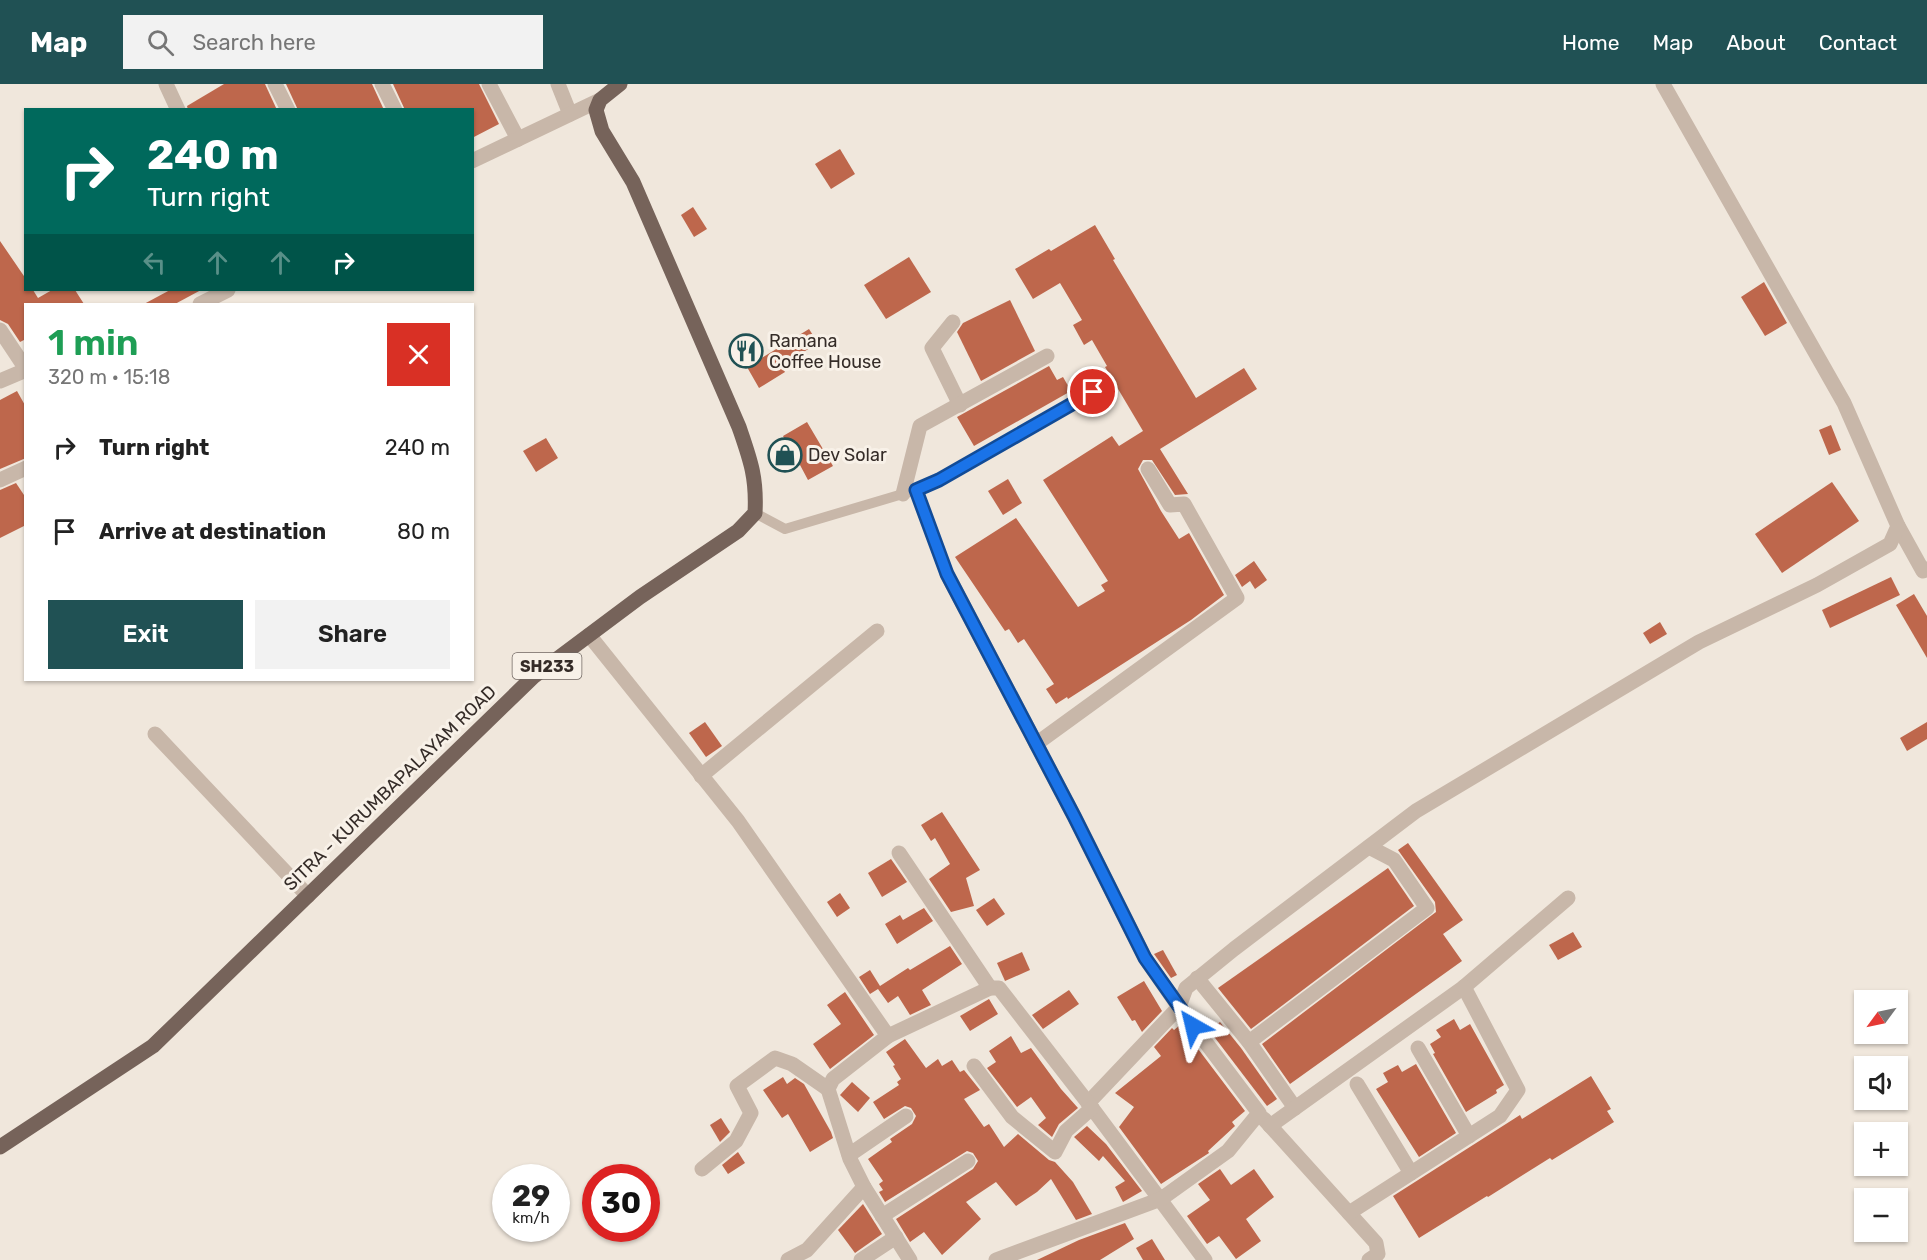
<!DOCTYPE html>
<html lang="en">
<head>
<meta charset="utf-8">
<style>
	:root { --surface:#fff; --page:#f2f2f2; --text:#222; --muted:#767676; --accent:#205154 }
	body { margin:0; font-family:Rubik,sans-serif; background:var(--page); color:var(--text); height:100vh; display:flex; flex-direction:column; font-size:22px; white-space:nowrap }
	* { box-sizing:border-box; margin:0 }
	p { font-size:20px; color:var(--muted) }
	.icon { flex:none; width:33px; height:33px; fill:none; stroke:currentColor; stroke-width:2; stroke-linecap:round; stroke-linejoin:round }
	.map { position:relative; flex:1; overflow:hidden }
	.sheet { position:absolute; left:24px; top:219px; width:450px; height:378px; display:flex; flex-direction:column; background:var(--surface); border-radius:0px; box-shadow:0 2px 4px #0004 }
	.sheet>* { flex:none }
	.hud { position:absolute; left:24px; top:24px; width:450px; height:183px; border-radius:0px; box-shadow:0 2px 4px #0004; background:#00695c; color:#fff; overflow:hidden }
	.needle { width:39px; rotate:237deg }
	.buttons { position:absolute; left:1854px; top:906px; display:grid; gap:12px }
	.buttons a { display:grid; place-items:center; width:54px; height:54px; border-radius:0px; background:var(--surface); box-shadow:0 2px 4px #0004; font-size:30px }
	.speed { position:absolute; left:492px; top:1080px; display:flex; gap:12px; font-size:30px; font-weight:700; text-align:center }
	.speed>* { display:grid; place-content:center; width:78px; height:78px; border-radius:50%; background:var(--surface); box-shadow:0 2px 4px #0004; line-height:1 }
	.speed small { font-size:15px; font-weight:400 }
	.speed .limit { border:9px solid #d22; background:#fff; color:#111 }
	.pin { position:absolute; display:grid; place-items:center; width:51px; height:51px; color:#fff; margin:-26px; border:3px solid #fff; border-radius:50%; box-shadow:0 2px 6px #0007 }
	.me { position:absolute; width:66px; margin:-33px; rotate:323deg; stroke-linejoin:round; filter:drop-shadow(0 0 4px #0008) }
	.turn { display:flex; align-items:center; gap:21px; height:126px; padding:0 24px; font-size:27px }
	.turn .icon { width:78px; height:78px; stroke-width:2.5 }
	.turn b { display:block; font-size:42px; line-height:51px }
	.lanes { display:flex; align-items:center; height:57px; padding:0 24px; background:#0003; justify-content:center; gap:30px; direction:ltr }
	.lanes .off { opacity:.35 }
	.round { display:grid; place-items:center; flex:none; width:63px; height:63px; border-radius:0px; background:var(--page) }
	.summary { display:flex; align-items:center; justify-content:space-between; height:102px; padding:0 24px }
	h1 { font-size:36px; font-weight:600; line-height:45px; color:#1e9e55 }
	.button { display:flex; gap:12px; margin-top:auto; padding:12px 24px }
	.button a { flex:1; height:69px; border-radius:0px; background:var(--accent); color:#fff; font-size:24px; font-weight:600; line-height:69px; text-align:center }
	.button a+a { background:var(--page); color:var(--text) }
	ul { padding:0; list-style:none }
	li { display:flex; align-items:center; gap:18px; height:84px; padding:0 24px }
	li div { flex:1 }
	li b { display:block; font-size:22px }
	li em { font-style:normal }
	header { display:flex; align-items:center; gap:36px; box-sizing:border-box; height:84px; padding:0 30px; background:var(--accent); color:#fff }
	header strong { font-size:28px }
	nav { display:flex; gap:33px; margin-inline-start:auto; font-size:21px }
	.search { width:420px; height:54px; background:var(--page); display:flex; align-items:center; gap:15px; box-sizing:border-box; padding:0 21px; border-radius:0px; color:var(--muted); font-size:22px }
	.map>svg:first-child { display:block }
	.building { fill:#be674c }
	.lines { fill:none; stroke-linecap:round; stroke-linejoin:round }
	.service { stroke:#c8b7a9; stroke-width:10 }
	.minor { stroke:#c8b7a9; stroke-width:15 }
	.primary { stroke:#76635a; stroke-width:15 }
	.route-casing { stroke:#114b97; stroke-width:15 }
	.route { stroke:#1a73e8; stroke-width:10 }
	.labels { text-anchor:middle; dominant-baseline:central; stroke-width:6; stroke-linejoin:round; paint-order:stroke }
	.shield { fill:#f8f1e8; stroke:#706762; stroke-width:1.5 }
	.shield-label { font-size:16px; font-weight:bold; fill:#352c28 }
	.poi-label { font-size:18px; fill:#352c28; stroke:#f8f1e8; text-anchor:start }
	.street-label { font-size:18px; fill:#352c28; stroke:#f8f1e8 }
</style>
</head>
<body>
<header>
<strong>Map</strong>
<div class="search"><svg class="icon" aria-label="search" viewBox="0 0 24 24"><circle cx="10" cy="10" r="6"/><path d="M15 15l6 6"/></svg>Search here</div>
<nav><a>Home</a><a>Map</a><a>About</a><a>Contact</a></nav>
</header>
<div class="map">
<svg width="1927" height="1176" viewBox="0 0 1927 1176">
	<rect width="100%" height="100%" fill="#f0e7dc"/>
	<g class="building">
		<polygon points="224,0 265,0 277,26 188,26 187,22"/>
		<polygon points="286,0 372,0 384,26 298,26"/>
		<polygon points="393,0 479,0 499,40 472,54 472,26 405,26"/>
		<polygon points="840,65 855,90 831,105 815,80"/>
		<polygon points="693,123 707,145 694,153 681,131"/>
		<polygon points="1095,141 1115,175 1113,176 1196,314 1244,284 1257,305 1160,365 1188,410 1175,411 1152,376 1143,376 1138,385 1161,427 1179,455 1189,449 1224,511 1191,536 1068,615 1067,613 1056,620 1046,605 1054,600 1024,555 1018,559 1009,545 1005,547 955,473 1016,434 1078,523 1105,507 1101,501 1108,497 1043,396 1112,352 1119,362 1143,347 1105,283 1107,282 1092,256 1084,261 1073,241 1082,236 1060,199 1033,215 1015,185 1049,165 1051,167"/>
		<polygon points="0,157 26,195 26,206 33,206 38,214 52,206 75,206 84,220 26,220 26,255 20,258 8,240 0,236"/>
		<polygon points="909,173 931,208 886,235 864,201"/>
		<polygon points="1764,198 1787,239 1765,252 1741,213"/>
		<polygon points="170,206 201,206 175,220 144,220"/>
		<polygon points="1010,216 1035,267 981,297 957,248 963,239"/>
		<polygon points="809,245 818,259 781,282 785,288 759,304 735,262 747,254 760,275"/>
		<polygon points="1049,282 1057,296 1063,293 1071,307 974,362 957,333"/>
		<polygon points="17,307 26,323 26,374 0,385 0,316"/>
		<polygon points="807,338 833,382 808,396 800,381 782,388 771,361 785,356 783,352"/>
		<polygon points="1831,341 1841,366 1829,371 1819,346"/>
		<polygon points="546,354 558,374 536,388 523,367"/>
		<polygon points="1008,395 1022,419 1003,431 988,407"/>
		<polygon points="1832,398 1859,437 1782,489 1755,450"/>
		<polygon points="16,399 26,414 26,441 0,454 0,406"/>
		<polygon points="1254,477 1267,496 1255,505 1250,497 1242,503 1235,491"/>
		<polygon points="1891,493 1900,511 1830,544 1822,526"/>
		<polygon points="1914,510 1927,532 1927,574 1896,521"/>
		<polygon points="1660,538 1667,550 1650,560 1643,549"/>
		<polygon points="705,638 722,662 706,673 689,649"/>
		<polygon points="1927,638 1927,655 1907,667 1900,654"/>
		<polygon points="942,728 980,786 966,794 974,822 951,828 929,795 950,780 935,754 931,757 921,741"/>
		<polygon points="1408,759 1463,836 1443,850 1462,877 1290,1000 1262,960 1436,828 1435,818 1398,766"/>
		<polygon points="891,775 907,798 882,813 868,789"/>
		<polygon points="1388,784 1414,822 1251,945 1218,904"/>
		<polygon points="840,809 850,824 837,833 827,818"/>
		<polygon points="994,814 1005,830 987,842 976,826"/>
		<polygon points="924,824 933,837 897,860 885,840 900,831 903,836"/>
		<polygon points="1573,848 1582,863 1558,876 1549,861"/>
		<polygon points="950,862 962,880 922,906 931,921 910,931 898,912 888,919 878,905 870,910 859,893 870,886 880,902 908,884 910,886"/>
		<polygon points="1163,866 1177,891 1171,894 1154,870"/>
		<polygon points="1022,868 1030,886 1005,897 997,879"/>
		<polygon points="1144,897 1162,927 1142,948 1135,936 1132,937 1117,913"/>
		<polygon points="1069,906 1079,920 1043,945 1032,931"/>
		<polygon points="845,908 874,951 830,985 813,960 841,940 827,921"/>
		<polygon points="989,915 998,930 970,947 960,932"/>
		<polygon points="1454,935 1460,946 1470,940 1504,1001 1496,1006 1497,1009 1466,1028 1433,970 1435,969 1430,960 1441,953 1436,946"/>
		<polygon points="1220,938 1241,964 1277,1015 1267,1022 1209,946"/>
		<polygon points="1180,941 1245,1027 1232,1038 1235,1042 1208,1067 1209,1069 1161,1100 1119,1043 1134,1023 1115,1009 1161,972 1154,963 1172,944 1174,946"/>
		<polygon points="1011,952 1021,969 1031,964 1061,1005 1078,1024 1059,1040 1052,1053 1038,1041 1046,1034 1031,1013 1017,1023 987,984 996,978 989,967"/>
		<polygon points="905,955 926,984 938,975 942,982 952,976 960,988 964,986 980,1006 964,1015 984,1043 989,1040 1004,1063 1018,1050 1049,1076 1055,1078 1073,1098 1092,1130 1076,1136 1051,1095 1037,1108 1016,1122 996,1098 966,1118 981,1135 942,1171 924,1148 910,1158 896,1135 973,1085 978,1077 973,1069 967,1067 885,1118 879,1108 883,1106 879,1100 883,1097 868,1075 892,1058 890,1055 912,1040 916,1032 911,1024 905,1022 884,1035 873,1018 899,1001 897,998 901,995 893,982 895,981 886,968"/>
		<polygon points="1416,980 1456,1049 1419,1073 1376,1005 1388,998 1383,989 1398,981 1402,988"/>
		<polygon points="1591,992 1611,1025 1607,1027 1614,1038 1552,1076 1550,1074 1488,1113 1487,1112 1419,1154 1393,1112 1520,1031 1522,1035"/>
		<polygon points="783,993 787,1000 795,994 804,1000 831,1048 833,1054 810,1068 788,1030 782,1034 763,1006"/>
		<polygon points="852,998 870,1014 858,1028 840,1011"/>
		<polygon points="721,1034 730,1048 720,1058 710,1041"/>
		<polygon points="1087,1042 1106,1060 1142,1107 1123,1118 1115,1103 1125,1097 1103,1072 1099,1077 1074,1053"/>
		<polygon points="738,1068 745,1079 728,1090 722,1081"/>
		<polygon points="1220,1085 1231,1101 1254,1085 1274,1113 1246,1135 1261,1157 1236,1175 1219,1152 1207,1160 1187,1132 1210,1116 1198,1100"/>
		<polygon points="863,1120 882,1150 855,1169 838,1146"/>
		<polygon points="1125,1139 1134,1155 1100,1176 1037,1176 1079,1156"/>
		<polygon points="1152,1155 1165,1176 1143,1176 1136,1164"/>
	</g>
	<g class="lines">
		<g class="service">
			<polyline points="916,406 947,490"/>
			<polyline points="755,429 785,445 916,406 939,396 1093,308"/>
		</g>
		<g class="minor">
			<polyline points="166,0 178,26"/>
			<polyline points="275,0 288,26"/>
			<polyline points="382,0 395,26"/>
			<polyline points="489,0 518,55"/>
			<polyline points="558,0 570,30"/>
			<polyline points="472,77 600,16"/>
			<polyline points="200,220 228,206"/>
			<polyline points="953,238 932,264 960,321"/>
			<polyline points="0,246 26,285"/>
			<polyline points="0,297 26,286"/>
			<polyline points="0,396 26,384"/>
			<polyline points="903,410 920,342 1047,272"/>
			<polyline points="1898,442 1923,487 1927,485"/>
			<polyline points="947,490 1074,732 1145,874 1179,923 1088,1019"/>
			<polyline points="589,551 738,737 888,952 990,904 999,904 1092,1024 1205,1176"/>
			<polyline points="155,650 308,812"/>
			<polyline points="1036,660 1237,514 1184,420 1170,421 1148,385"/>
			<polyline points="701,692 877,547"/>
			<polyline points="899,769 990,904"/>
			<polyline points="1197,894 1249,958 1295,1024"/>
			<polyline points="888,952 833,995 828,1005 850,1075 864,1103 910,1176"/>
			<polyline points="1249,958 1427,824 1394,776 1369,763"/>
			<polyline points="1418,964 1469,1052"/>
			<polyline points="974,982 1012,1033 1055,1068 1066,1047 1092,1024"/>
			<polyline points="1357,1000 1411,1089"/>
			<polyline points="1264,1035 1376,1159 1378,1170 1369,1176"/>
			<polyline points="1270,1042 1464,903 1568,814"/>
			<polyline points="849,1071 906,1032"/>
			<polyline points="702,1085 736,1057 751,1029 737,1002 775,974 792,980 828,1005"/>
			<polyline points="1349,1129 1500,1032 1518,1006 1464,903"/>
			<polyline points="882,1132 968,1077"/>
			<polyline points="788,1176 807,1166 864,1103"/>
			<polyline points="861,1176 896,1153"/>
			<polyline points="996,1176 1161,1115 1228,1067 1259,1029 1179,923 1186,904 1234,865 1416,727 1699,558 1817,501 1890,460 1898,442 1844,319 1663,0"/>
		</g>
		<path class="primary" d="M0 1063 153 962 533 593 640 513 738 447 755 429C757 393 750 375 739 343L633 98 602 47 596 26 600 16 620 0"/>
	</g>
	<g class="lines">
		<g class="route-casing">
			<polyline id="route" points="1093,308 939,396 916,406 947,490 1074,732 1145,874 1193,942"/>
		</g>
		<use href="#route" class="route"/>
	</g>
	<defs>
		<g id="restaurant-ring" transform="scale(1.725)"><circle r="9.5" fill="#f8f1e8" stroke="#205154" stroke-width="1.5"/><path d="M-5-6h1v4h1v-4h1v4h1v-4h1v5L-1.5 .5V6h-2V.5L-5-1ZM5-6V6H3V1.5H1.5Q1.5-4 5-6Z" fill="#205154"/></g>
		<g id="shop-ring" transform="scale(1.725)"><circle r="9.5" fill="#f8f1e8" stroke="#205154" stroke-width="1.5"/><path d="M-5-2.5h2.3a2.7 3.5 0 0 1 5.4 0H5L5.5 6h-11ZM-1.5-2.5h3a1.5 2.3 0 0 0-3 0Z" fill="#205154"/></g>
	</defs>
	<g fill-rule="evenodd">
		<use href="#restaurant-ring" x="746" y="267"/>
		<use href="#shop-ring" x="785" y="371"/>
	</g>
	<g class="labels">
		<rect class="shield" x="512.5" y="569" width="69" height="26" rx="4.5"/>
		<g class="shield-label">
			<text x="547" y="582">SH233</text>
		</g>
		<g class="poi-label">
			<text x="769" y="257">Ramana<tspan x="769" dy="21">Coffee House</tspan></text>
			<text x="808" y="371">Dev Solar</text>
		</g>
		<g class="street-label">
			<text transform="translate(390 704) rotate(-44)">SITRA - KURUMBAPALAYAM ROAD</text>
		</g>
	</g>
</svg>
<div class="buttons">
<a><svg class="needle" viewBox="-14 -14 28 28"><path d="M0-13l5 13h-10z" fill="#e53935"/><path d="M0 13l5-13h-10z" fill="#767676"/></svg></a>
<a><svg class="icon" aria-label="sound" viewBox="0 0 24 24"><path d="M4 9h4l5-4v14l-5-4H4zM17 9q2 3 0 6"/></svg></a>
<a>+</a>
<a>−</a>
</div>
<div class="speed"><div>29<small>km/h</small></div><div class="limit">30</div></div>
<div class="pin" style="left:1093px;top:308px;background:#d93025"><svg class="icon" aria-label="arrive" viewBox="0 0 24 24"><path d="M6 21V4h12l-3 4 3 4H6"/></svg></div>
<svg class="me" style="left:1193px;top:942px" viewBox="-20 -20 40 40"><path d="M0-17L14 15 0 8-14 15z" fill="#1a73e8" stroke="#fff" stroke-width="4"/></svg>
<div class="hud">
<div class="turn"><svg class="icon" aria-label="right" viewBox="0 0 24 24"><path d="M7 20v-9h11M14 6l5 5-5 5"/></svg><div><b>240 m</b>Turn right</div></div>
<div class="lanes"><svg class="icon off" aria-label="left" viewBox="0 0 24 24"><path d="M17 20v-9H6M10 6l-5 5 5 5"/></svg><svg class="icon off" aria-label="ahead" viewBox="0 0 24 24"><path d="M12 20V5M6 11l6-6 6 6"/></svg><svg class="icon off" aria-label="ahead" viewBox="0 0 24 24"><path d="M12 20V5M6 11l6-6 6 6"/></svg><svg class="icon" aria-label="right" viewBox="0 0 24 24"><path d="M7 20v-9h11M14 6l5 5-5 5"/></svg></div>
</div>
<section class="sheet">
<div class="summary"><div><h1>1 min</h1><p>320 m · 15:18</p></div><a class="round" style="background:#d93025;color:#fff"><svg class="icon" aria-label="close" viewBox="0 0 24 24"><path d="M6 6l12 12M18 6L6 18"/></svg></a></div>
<ul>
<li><svg class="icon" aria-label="right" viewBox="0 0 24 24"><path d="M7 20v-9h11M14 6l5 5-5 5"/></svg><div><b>Turn right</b></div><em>240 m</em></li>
<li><svg class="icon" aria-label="arrive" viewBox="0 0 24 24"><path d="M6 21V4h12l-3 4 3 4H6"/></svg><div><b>Arrive at destination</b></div><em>80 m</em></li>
</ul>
<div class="button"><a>Exit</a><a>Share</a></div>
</section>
</div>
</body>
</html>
